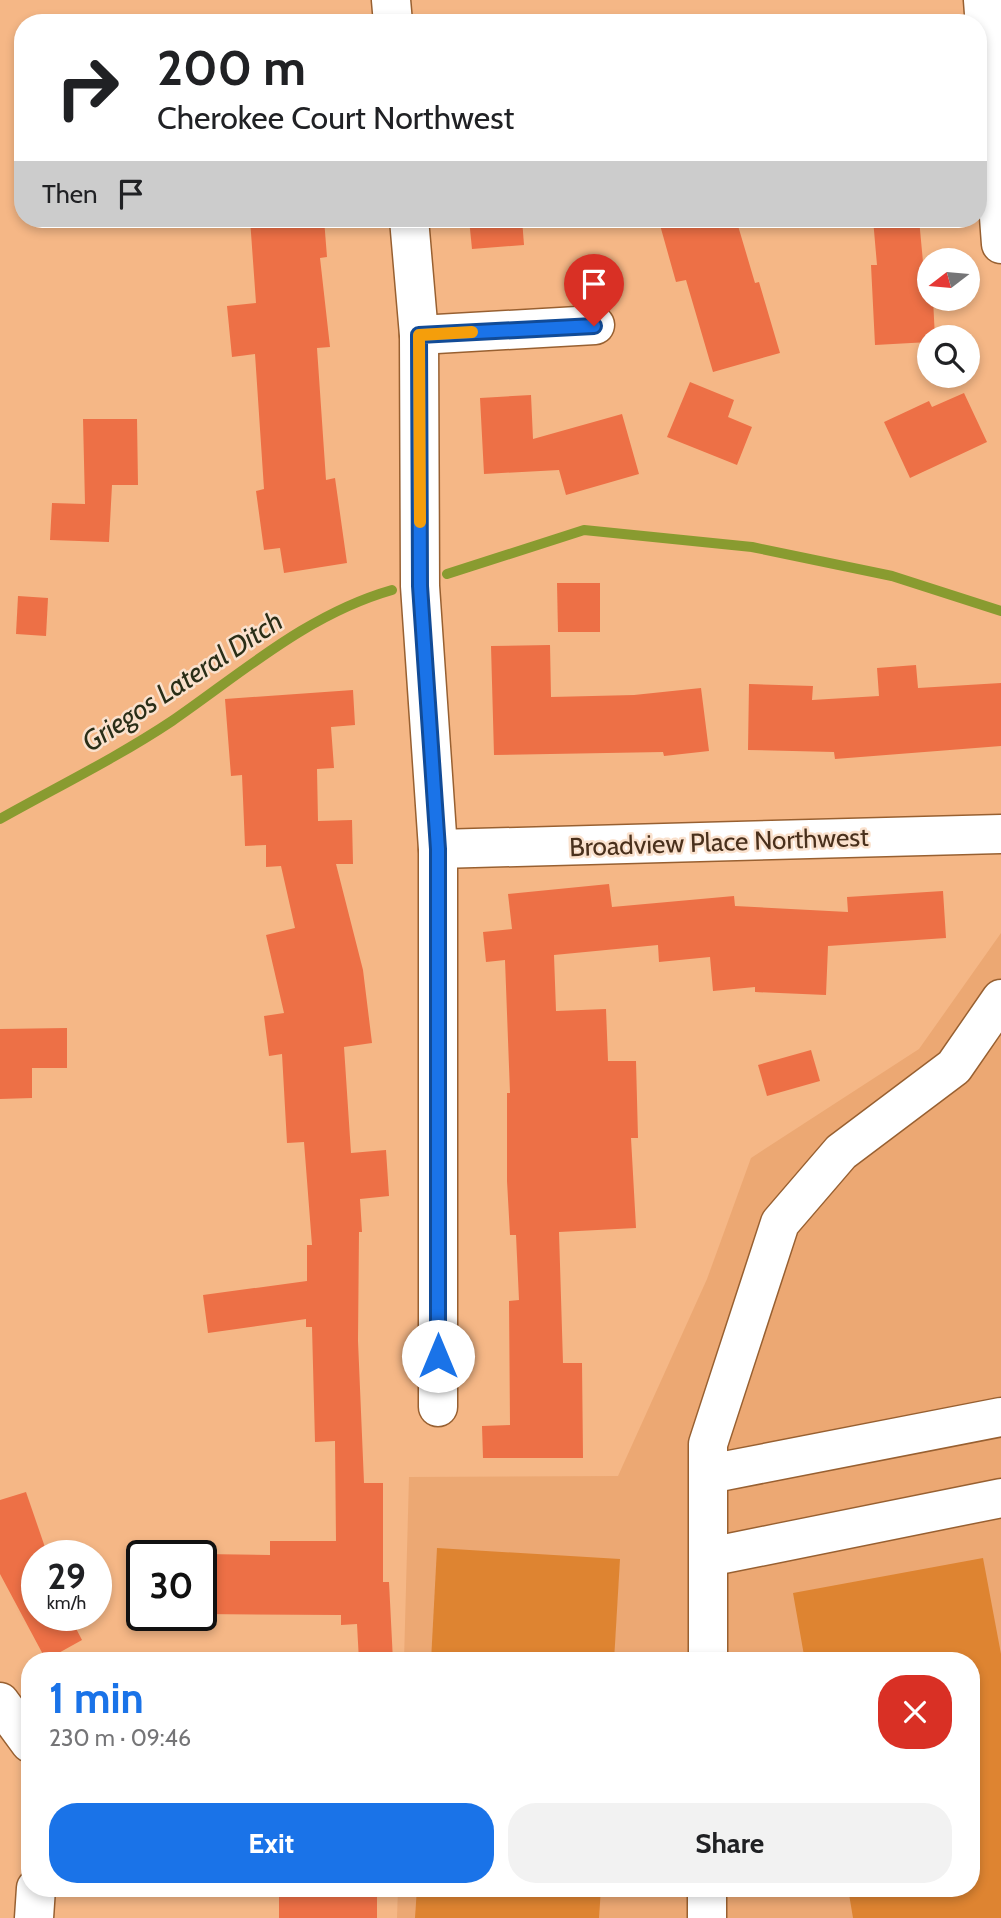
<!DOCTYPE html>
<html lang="en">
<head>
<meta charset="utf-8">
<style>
	:root { --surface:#fff; --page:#f2f2f2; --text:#202124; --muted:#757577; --accent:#1a73e8 }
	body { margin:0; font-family:Cabin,sans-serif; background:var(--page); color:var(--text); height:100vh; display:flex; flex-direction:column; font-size:26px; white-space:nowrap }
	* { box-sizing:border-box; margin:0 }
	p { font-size:23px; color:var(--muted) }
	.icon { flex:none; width:38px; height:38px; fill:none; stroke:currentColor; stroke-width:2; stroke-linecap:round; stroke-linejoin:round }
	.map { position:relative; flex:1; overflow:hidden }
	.details { position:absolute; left:21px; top:1652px; width:959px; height:245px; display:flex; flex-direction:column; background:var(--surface); border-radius:28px; box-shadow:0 4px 10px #0003 }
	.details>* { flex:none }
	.top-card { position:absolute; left:14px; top:14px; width:973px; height:214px; border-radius:28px; box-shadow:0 4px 10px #0003; background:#fff; color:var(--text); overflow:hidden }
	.needle { width:46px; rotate:254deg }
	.fabs { position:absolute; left:917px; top:248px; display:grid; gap:14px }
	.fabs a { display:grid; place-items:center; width:63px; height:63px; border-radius:50%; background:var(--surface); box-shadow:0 4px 10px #0003; font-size:35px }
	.speed { position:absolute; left:21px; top:1540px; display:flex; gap:14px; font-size:35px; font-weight:700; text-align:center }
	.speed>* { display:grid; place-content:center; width:91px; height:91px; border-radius:50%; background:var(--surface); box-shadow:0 4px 10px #0003; line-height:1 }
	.speed small { font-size:18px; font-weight:400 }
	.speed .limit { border:4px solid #111; border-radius:10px; background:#fff; color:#111 }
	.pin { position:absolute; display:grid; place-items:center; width:60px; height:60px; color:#fff; margin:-72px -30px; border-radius:50% 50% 50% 0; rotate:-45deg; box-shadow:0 0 7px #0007 }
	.pin .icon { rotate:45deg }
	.me { position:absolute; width:77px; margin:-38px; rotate:0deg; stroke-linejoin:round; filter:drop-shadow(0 0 5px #0008) }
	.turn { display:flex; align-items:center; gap:24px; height:147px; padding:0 28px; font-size:32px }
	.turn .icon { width:91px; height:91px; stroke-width:2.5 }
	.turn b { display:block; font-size:49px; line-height:60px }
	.then { display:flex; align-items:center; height:66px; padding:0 28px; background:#0003; gap:14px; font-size:26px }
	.round { display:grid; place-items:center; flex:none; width:74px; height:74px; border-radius:28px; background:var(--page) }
	.overview { display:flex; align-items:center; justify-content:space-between; height:119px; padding:0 28px }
	h1 { font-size:42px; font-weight:800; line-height:52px; color:var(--accent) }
	.primary-button { display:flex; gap:14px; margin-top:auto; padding:14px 28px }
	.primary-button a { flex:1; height:80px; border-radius:28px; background:var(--accent); color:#fff; font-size:28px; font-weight:800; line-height:80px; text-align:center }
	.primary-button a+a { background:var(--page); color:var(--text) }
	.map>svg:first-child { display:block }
	.built { fill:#eca873 }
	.green { fill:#de8431 }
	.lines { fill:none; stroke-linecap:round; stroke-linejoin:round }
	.stream { stroke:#899b30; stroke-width:10 }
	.building { fill:#ed7046 }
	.minor-casing { stroke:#986031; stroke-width:41 }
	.minor { stroke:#fff; stroke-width:38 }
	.route-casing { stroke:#114b97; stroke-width:18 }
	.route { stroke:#1a73e8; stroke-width:12 }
	.slow { stroke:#f59e0b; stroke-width:12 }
	.labels { text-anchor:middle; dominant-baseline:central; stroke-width:5; stroke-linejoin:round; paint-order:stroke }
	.street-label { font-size:26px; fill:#49301c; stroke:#fae1cd }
	.water-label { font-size:28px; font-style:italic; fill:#2a2e17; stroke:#fae1cd }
</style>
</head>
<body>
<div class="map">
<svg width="1001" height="1918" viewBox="0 0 1001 1918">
	<rect width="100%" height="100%" fill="#f5b786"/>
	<polygon class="built" points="1001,933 1001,1918 397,1918 398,1888 971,1888 971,1661 404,1661 409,1477 618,1476 707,1279 751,1158 919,1049"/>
	<g class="green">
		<polygon points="437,1548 620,1559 614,1661 431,1661"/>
		<polygon points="983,1558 1001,1654 1001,1918 853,1918 848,1888 971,1888 971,1661 805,1661 793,1593"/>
		<polygon points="417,1888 601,1888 599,1918 415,1918"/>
	</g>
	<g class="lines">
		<g class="stream">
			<polyline points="447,574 584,530 752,547 892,576 1001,611"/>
			<path d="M0 819C57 787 118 757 172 721 243 672 308 614 392 590"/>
		</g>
	</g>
	<g class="building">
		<polygon points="250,219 324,219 327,257 320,258 330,347 317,348 326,480 335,478 347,563 284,573 280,548 264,550 256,491 264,489 255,354 232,357 227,306 256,303"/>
		<polygon points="469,219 522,219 524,245 472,249"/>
		<polygon points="683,219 736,219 755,283 759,282 780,353 713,372 686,280 676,282 660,225"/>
		<polygon points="873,219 919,219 923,262 929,262 929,299 933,299 935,338 929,338 929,342 875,345 871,265 877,265"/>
		<polygon points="690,382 734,400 728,417 752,427 737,465 667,437"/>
		<polygon points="964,393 987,442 910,478 884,422 929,401 932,407"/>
		<polygon points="531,395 533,439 622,414 639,474 566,495 559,470 484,474 480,398"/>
		<polygon points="83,419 137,419 138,485 112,485 109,542 50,540 52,503 85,504"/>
		<polygon points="557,583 600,583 600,632 558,632"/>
		<polygon points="18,596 48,598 46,636 16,634"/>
		<polygon points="550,645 551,697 634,695 701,688 709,751 664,756 663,752 494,755 491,646"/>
		<polygon points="916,665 918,688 1001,683 1001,746 835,759 834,752 748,750 749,684 813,686 812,700 879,696 877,668"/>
		<polygon points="353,690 355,725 331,727 334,768 317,769 318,821 352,820 353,864 336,864 363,970 372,1043 344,1047 351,1153 386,1150 389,1196 360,1199 362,1232 359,1232 358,1341 364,1483 383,1483 383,1582 389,1582 393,1661 359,1661 357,1624 341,1625 341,1615 201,1614 201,1554 270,1555 270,1541 336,1541 335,1441 315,1442 312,1327 306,1327 306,1319 208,1333 203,1295 307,1281 307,1245 312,1245 304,1142 287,1143 282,1054 269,1056 264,1016 284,1013 266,935 295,928 281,866 266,867 266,845 245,846 242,775 231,776 225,699"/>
		<polygon points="609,884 612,907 734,896 735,906 848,912 847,897 943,891 946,938 828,946 826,995 755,992 755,987 713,991 710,957 659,962 658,945 554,955 556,1011 606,1009 608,1061 636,1061 638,1138 631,1138 636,1228 559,1232 563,1363 582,1363 583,1458 483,1458 482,1426 510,1425 509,1301 519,1300 516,1235 510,1235 507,1181 507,1093 510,1093 505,960 486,962 483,932 512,929 508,894"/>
		<polygon points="67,1028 67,1068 32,1068 32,1098 0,1099 0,1029"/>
		<polygon points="811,1050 820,1081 767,1096 758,1065"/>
		<polygon points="26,1492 48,1556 37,1556 37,1615 69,1615 82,1640 46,1660 0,1574 0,1500"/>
		<rect x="279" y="1888" width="98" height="30"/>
	</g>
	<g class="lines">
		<g class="minor-casing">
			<g id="minor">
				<polyline points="391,0 393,23"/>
				<polyline points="983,0 1001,244"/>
				<polyline points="409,219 419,335 420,586 438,849 438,1407"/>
				<polyline points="419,335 595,325"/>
				<polyline points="438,849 1001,834"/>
				<polyline points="709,1474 1001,1417"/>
				<polyline points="709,1557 1001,1498"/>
				<polyline points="708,1661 708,1444 780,1223 841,1152 954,1067 1001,999"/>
				<polyline points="0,1702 30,1743"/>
				<polyline points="34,1918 36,1888"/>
				<polyline points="707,1918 707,1888"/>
			</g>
		</g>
		<use href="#minor" class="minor"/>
	</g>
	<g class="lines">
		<g class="route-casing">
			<polyline id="route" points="438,1356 438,849 420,586 419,335 594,326"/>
		</g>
		<use href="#route" class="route"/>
		<polyline class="slow" points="420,522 419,335 472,332"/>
	</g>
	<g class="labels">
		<g class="street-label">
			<text transform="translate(719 842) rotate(-2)">Broadview Place Northwest</text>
		</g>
		<g class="water-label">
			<text transform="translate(182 681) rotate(-33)">Griegos Lateral Ditch</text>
		</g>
	</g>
</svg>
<div class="fabs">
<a><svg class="needle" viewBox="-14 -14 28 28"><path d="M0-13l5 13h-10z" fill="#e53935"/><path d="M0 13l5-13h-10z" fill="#757577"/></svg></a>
<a><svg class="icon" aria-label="search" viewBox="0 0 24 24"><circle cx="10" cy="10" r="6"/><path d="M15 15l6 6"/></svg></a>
</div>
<div class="speed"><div>29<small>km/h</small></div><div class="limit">30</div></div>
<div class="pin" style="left:594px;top:326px;background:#d93025"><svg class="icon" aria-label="arrive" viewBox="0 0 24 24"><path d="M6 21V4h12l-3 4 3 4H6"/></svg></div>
<svg class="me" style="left:438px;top:1356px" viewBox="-20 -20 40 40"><circle r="19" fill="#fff"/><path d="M0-13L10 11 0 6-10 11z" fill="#1a73e8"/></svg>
<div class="top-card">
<div class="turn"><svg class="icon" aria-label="right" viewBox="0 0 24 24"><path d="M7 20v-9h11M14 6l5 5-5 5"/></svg><div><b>200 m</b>Cherokee Court Northwest</div></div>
<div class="then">Then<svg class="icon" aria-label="arrive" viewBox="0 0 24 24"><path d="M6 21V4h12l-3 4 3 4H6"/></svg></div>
</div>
<section class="details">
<div class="overview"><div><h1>1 min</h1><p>230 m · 09:46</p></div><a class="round" style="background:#d93025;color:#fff"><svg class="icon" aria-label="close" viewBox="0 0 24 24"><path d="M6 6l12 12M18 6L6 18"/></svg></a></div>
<div class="primary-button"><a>Exit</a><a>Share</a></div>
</section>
</div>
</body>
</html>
